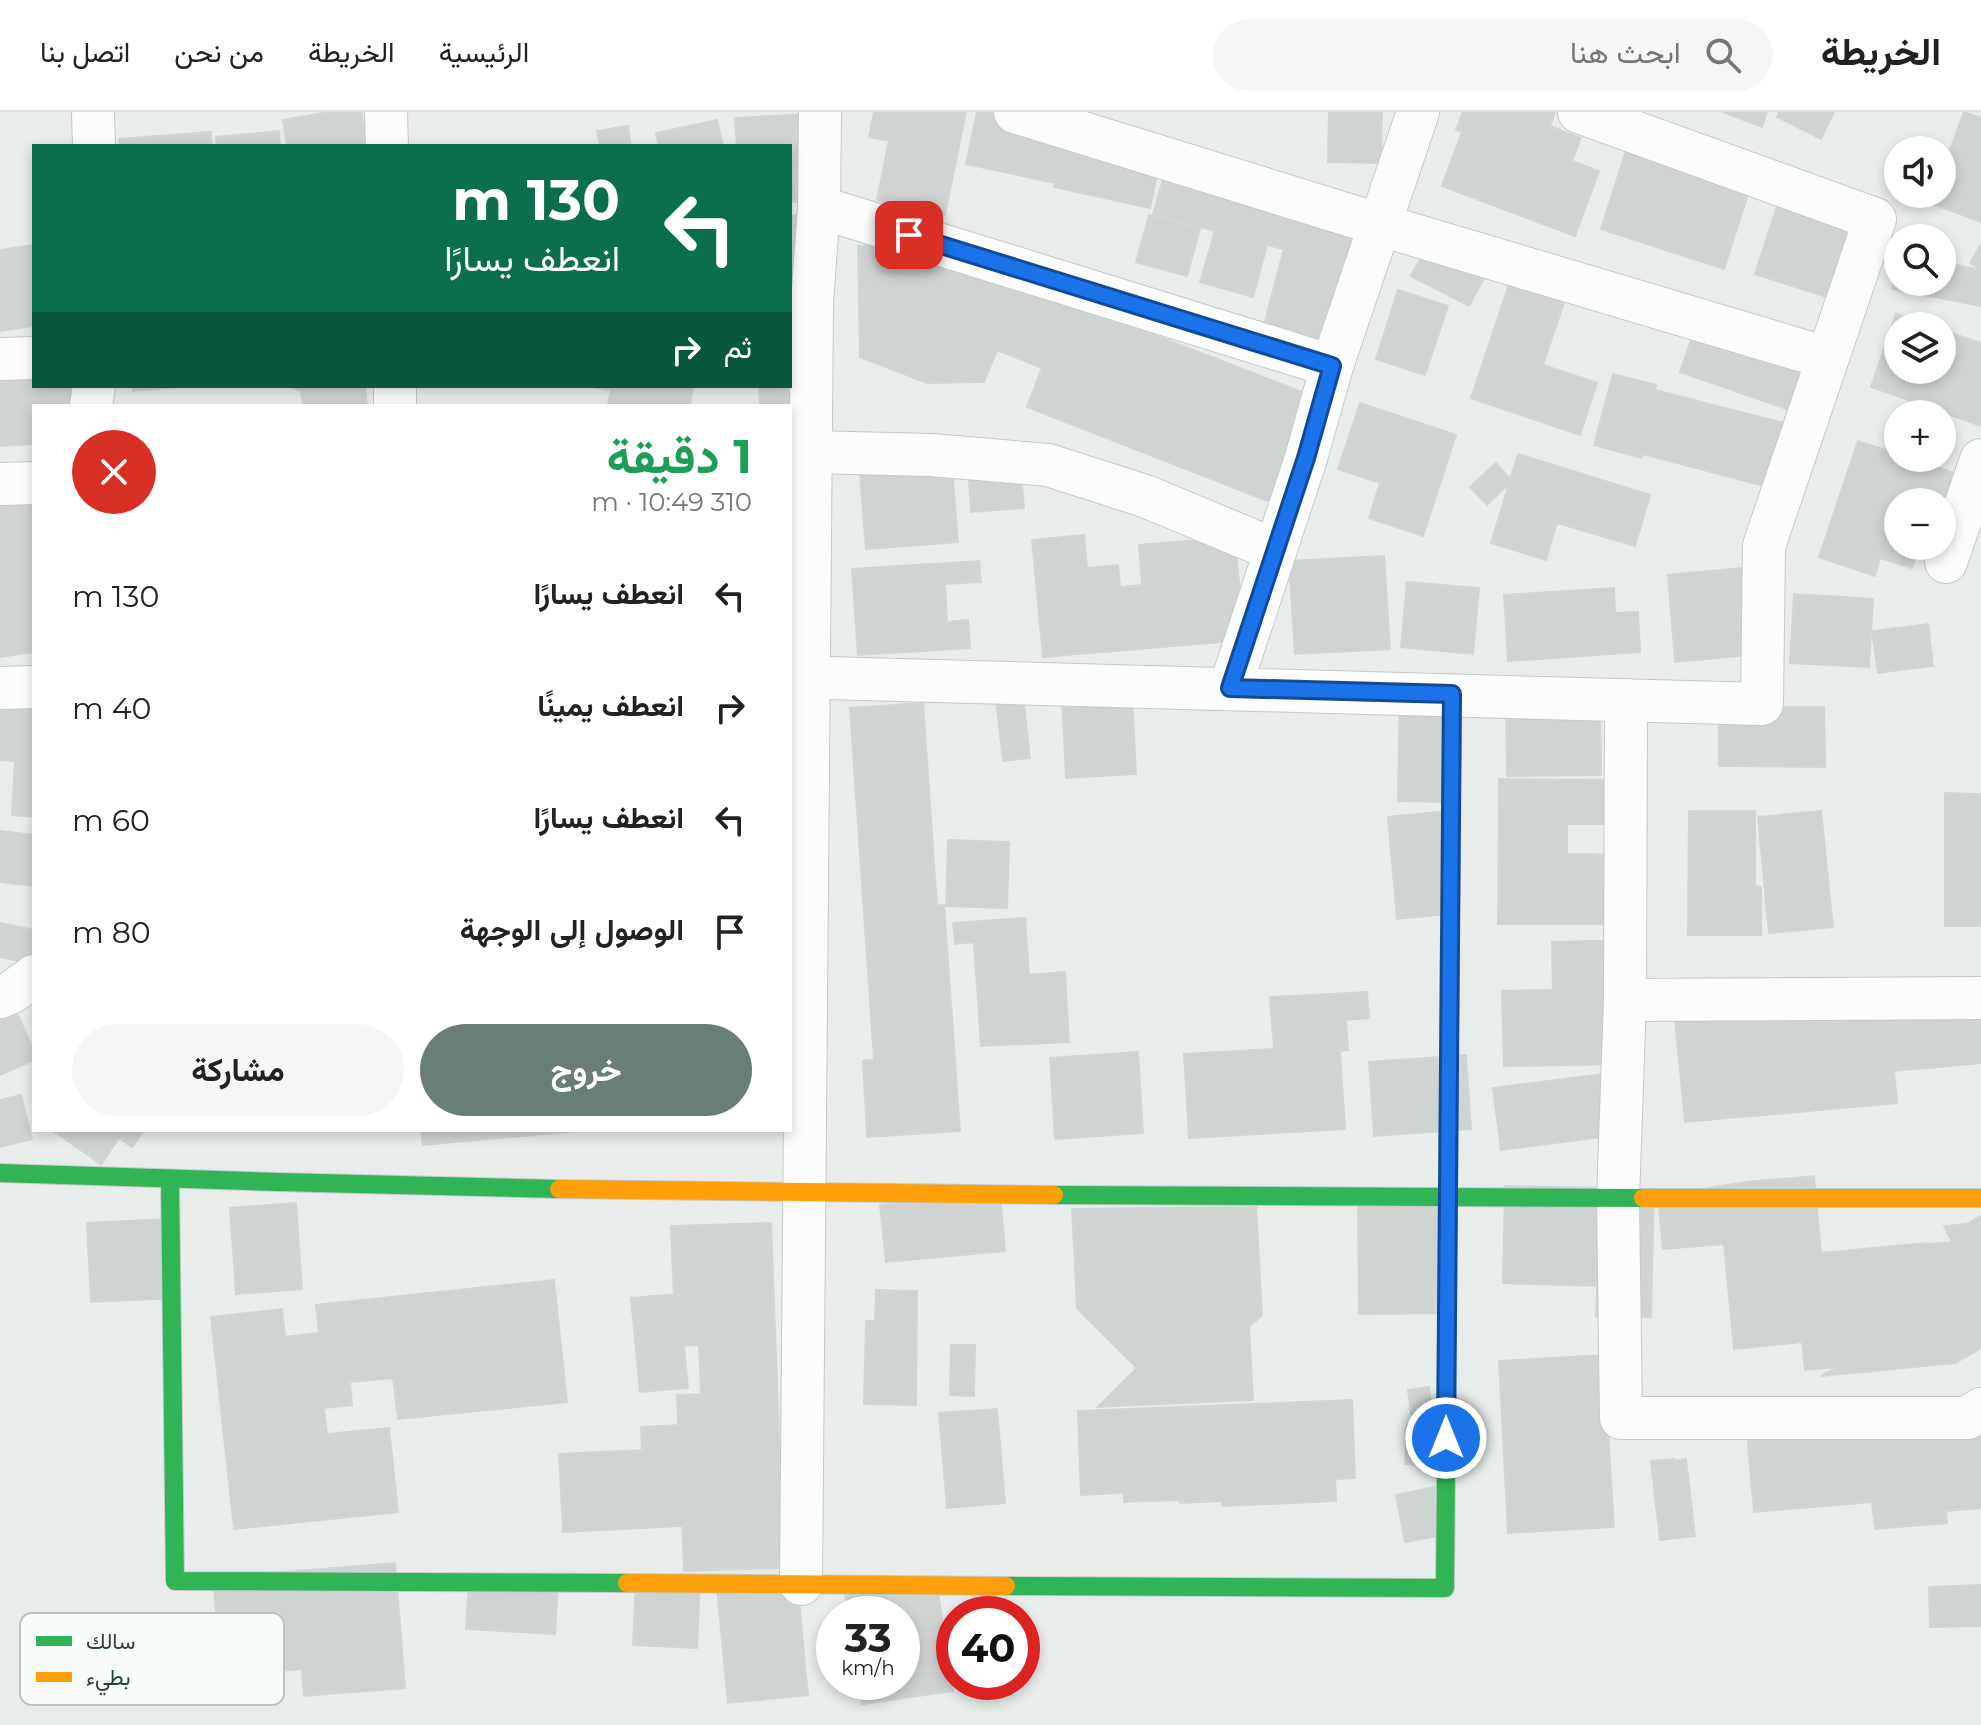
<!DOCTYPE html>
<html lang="ar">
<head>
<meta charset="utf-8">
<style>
	:root { --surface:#fff; --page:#f6f6f6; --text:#222; --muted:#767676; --line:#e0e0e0; --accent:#697e78 }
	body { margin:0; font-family:Montserrat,Vazirmatn,sans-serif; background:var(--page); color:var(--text); direction:rtl; height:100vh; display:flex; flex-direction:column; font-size:30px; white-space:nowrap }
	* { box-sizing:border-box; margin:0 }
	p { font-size:26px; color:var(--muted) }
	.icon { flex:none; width:44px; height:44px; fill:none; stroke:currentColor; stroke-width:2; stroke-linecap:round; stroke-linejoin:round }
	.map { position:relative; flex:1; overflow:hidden; direction:ltr }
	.sheet { position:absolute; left:32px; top:292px; width:760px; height:728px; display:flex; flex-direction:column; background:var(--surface); border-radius:0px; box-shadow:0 4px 12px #0003; direction:rtl }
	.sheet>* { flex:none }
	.guide { position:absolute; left:32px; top:32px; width:760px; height:244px; border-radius:0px; box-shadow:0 4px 12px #0003; direction:rtl; background:#0b6e4f; color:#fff; overflow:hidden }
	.buttons { position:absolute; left:1884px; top:24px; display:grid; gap:16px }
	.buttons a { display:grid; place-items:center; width:72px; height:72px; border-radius:50%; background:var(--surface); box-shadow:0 4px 12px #0003; font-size:40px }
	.speed { position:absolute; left:816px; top:1484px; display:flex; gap:16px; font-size:40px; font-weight:700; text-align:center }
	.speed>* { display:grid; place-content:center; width:104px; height:104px; border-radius:50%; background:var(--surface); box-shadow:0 4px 12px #0003; line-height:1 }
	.speed small { font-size:20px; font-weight:400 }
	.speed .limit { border:12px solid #d22; background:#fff; color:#111 }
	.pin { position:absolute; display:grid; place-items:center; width:68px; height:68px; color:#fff; margin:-34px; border-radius:16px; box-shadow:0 4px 12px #0006 }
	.me { position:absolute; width:88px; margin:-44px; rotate:0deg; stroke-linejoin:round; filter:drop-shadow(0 0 6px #0008) }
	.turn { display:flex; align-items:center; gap:28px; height:168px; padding:0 40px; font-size:36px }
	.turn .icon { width:104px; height:104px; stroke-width:2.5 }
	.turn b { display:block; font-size:56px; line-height:68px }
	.then { display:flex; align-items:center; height:76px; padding:0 40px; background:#0003; gap:16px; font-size:30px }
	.round { display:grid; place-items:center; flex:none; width:84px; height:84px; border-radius:42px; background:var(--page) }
	.overview { display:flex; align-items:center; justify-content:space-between; height:136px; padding:0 40px }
	h1 { font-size:48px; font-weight:700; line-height:60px; color:#1e9e55 }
	.button { display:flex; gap:16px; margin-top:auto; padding:16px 40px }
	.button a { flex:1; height:92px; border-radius:48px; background:var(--accent); color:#fff; font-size:32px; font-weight:700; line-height:92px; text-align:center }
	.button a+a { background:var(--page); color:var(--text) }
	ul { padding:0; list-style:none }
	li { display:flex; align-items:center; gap:24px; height:112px; padding:0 40px }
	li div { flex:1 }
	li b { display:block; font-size:30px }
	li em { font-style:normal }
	header { display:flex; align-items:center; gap:48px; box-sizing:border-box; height:112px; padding:0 40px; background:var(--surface); border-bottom:2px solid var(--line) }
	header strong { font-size:38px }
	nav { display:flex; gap:44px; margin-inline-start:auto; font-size:28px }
	.search { width:560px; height:72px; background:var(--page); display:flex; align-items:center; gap:20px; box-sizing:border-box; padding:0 28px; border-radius:44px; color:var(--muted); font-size:30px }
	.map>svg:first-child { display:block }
	.building { fill:#cfd4d2; stroke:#d1d6d4; stroke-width:2 }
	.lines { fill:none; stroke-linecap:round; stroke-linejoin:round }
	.street-casing { stroke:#c5cac8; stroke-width:44 }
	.fast-casing { stroke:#c3cbc8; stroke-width:20 }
	.slow-casing { stroke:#c3cbc8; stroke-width:20 }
	.street { stroke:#fcfcfc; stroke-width:42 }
	.fast { stroke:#30b455; stroke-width:18 }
	.slow { stroke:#ff9f0a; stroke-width:18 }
	.route-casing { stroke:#114b97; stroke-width:20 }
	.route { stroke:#1a73e8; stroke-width:14 }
	.key { fill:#f7fbf9; stroke:#b8c4c0; stroke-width:2 }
	.key-label { font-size:22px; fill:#24423a }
</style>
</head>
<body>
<header>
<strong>الخريطة</strong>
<div class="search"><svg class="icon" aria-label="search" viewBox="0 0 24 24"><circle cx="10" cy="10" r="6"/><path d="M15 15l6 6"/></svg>ابحث هنا</div>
<nav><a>الرئيسية</a><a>الخريطة</a><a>من نحن</a><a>اتصل بنا</a></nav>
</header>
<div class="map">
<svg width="1981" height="1613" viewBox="0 0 1981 1613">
	<rect width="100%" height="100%" fill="#e8edeb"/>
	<g class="building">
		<polygon points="329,0 361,0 367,34 287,34 283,8"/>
		<polygon points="874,0 966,0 945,103 877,88 889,29 869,25"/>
		<polygon points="977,0 1027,0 1164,30 1150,96 1054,75 1055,71 966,52"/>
		<polygon points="1329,0 1382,0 1381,51 1328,50"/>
		<polygon points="1463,0 1555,0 1550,14 1581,26 1572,49 1599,59 1575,124 1442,74 1462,20 1456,18"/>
		<polygon points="1723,0 1767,0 1762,15"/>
		<polygon points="1779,0 1834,0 1821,27 1777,5"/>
		<polygon points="1964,0 1981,6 1981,110 1930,91 1934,82 1942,82 1942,59"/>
		<polygon points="810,2 815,89 790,90 790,34 737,34 735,6"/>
		<polygon points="717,8 723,34 659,34 656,21"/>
		<polygon points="1635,10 1750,76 1724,157 1601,117"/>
		<polygon points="628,14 631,34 600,34 597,19"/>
		<polygon points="279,19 280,34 217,34 216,25"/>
		<polygon points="211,20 212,34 120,34 119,27"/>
		<polygon points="1171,40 1374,101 1336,237 1263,216 1284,137 1267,133 1253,185 1200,170 1215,119 1153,102"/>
		<polygon points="1787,64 1885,96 1854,194 1755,162"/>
		<polygon points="803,102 809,164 790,166 790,104"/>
		<polygon points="1149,103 1200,117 1187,164 1136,150"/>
		<polygon points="1434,121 1492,151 1469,194 1411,164"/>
		<polygon points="1981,132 1981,157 1970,151"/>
		<polygon points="34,133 34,214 0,219 0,138"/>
		<polygon points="908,133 1138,214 1134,215 1318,286 1288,388 1265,388 1027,295 1042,256 997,238 984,270 927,271 860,245 858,134"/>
		<polygon points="1898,144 1898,170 1942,170 1942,150 1981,158 1981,194 1892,177"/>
		<polygon points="1513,160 1568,179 1543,253 1597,271 1580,323 1471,286"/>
		<polygon points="1398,178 1448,194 1425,263 1376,247"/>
		<polygon points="1701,200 1828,244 1807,304 1680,260"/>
		<polygon points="1896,202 1931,214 1898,214 1898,258 1942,258 1942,218 1981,231 1981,314 1871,275"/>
		<polygon points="790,212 796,212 790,310 788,291 760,292 759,274 790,274"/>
		<polygon points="34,246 34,274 94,274 95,294 34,294 34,332 0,334 0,248"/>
		<polygon points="1613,262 1656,273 1655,278 1799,315 1783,379 1643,342 1642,346 1594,333"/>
		<polygon points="133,274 188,274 133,279"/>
		<polygon points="290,274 365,274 367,293 303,294 301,279"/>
		<polygon points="587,274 693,274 690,293 696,294 608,293 611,278"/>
		<polygon points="1360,291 1456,323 1423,424 1369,406 1380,371 1338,357"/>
		<polygon points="1858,329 1898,342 1898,346 1910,346 1960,363 1942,418 1942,390 1898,390 1898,434 1919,434 1912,456 1880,446 1875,464 1819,445"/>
		<polygon points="1518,342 1650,383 1635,434 1557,411 1546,448 1491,431"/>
		<polygon points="1020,350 1024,396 971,400 968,353"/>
		<polygon points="1496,351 1512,369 1487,393 1470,375"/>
		<polygon points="952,355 958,430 866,437 860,362"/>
		<polygon points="34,379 34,540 0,545 0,383"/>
		<polygon points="1084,423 1087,456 1118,453 1120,475 1142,473 1139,433 1235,425 1244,528 1043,545 1032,428"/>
		<polygon points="1384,444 1390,537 1295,542 1289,449"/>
		<polygon points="979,449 981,470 945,472 947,510 968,508 970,536 858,543 852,457"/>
		<polygon points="1761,454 1768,541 1675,550 1668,463"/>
		<polygon points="1407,470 1479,476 1473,542 1401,535"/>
		<polygon points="1614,476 1615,501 1638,500 1640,540 1508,549 1504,483"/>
		<polygon points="1794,482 1873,487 1869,555 1790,551"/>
		<polygon points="1928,512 1933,554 1878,561 1872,519"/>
		<polygon points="1400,581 1457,583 1456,690 1398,689"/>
		<polygon points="1132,582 1136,662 1066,666 1062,585"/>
		<polygon points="1023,584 1030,646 1003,649 996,587"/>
		<polygon points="0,587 34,589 34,705 12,703 15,649 0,648"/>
		<polygon points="923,591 937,794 944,793 960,1019 867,1025 863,949 874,948 850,596"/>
		<polygon points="1719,595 1824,595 1825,655 1719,654"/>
		<polygon points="1600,600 1601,663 1507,664 1506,601"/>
		<polygon points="1499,667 1624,668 1624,712 1567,712 1567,742 1629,743 1629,812 1498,812"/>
		<polygon points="1945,681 1981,682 1981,814 1945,814"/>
		<polygon points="1448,699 1457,801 1397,807 1388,705"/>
		<polygon points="1689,699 1755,699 1755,774 1761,775 1761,823 1688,823"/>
		<polygon points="1821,699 1833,815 1769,821 1758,705"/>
		<polygon points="0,719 34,723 34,774 0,770"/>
		<polygon points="948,728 1009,730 1007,796 946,794"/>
		<polygon points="1025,806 1029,863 1065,860 1069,930 981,934 974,830 955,832 953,811"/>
		<polygon points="0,811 34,818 34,852 0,845"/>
		<polygon points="1628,828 1621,952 1504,954 1502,879 1553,878 1552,830"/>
		<polygon points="1981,872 1981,951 1894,959 1897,991 1685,1010 1675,908"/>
		<polygon points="1367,880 1369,906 1346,908 1348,938 1340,939 1345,1017 1189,1026 1184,942 1274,937 1270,885"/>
		<polygon points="14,894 34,939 34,948 0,963 0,900"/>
		<polygon points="1138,940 1143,1021 1055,1027 1050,946"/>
		<polygon points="1466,943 1471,1017 1374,1024 1369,950"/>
		<polygon points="1603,962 1611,1024 1501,1038 1493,976"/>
		<polygon points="21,983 32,1027 0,1035 0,988"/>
		<polygon points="52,1018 144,1018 132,1035 119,1026 101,1052"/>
		<polygon points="421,1018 576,1018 576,1019 423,1033"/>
		<polygon points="1814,1064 1821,1141 1926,1131 1926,1132 1952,1130 1944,1114 1967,1112 1981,1104 1981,1236 1955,1251 1821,1264 1837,1255 1805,1258 1802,1230 1734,1237 1724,1132 1663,1137 1658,1084 1747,1070"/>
		<polygon points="1505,1074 1654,1077 1651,1205 1596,1204 1597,1174 1503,1171"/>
		<polygon points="1452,1076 1454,1201 1359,1202 1358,1077"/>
		<polygon points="1000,1082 1005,1139 886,1150 880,1093"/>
		<polygon points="296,1091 302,1177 236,1182 230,1096"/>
		<polygon points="1256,1095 1262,1203 1249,1215 1253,1288 1098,1295 1137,1256 1077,1196 1072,1097"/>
		<polygon points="170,1107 174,1186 91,1190 87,1111"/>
		<polygon points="771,1111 784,1456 684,1459 677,1283 701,1282 699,1233 676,1234 671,1114"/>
		<polygon points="554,1168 567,1290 398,1307 393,1266 350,1270 352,1293 324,1296 327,1322 389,1316 398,1400 234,1417 211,1205 282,1197 285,1225 319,1221 316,1193"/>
		<polygon points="876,1178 917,1179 916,1293 864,1292 866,1209 875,1209"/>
		<polygon points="679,1182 688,1276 640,1280 631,1186"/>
		<polygon points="951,1233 975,1233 974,1284 950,1283"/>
		<polygon points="1624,1242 1608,1320 1614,1415 1508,1421 1499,1249"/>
		<polygon points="1429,1275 1432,1299 1411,1302 1408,1278"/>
		<polygon points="1352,1288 1355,1366 1335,1367 1336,1389 1222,1394 1222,1389 1180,1391 1180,1388 1124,1390 1124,1381 1081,1383 1078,1299"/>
		<polygon points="997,1297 1005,1391 947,1396 939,1301"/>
		<polygon points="1981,1302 1981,1396 1946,1399 1947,1411 1875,1417 1872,1390 1754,1400 1747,1321"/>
		<polygon points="702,1312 706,1366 697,1366 699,1413 563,1420 559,1342 642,1338 641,1315"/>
		<polygon points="1407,1313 1445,1315 1444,1354 1405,1352"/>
		<polygon points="1674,1347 1674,1349 1686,1347 1695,1424 1660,1428 1651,1349"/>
		<polygon points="1440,1374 1449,1422 1405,1430 1396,1383"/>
		<polygon points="395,1451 405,1576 304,1584 302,1557 222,1564 213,1466"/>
		<polygon points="636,1465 700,1468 697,1536 633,1533"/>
		<polygon points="469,1466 558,1472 555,1522 466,1517"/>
		<polygon points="936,1468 953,1579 862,1592 858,1570 902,1570 902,1502 848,1502 845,1481"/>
		<polygon points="797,1469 808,1583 728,1591 717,1476"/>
		<polygon points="1981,1473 1981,1514 1930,1515 1929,1475"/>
	</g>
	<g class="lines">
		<g class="street-casing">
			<g id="street">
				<polyline points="93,0 94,34"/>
				<polyline points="386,0 387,34"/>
				<polyline points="1015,0 1381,113 1827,246"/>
				<polyline points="819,95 1332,254"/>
				<polyline points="0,247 34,246"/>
				<polyline points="395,274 395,294"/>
				<polyline points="91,294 94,274"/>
				<polyline points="811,340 931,343 1048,353 1145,384 1275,438"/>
				<polyline points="0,372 34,371"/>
				<polyline points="1946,450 1981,348"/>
				<polyline points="790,565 1762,592 1764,434 1875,107 1579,0"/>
				<polyline points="0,576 34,575"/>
				<polyline points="1230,576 1306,346 1332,254 1418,0"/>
				<polyline points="1626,588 1625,888 1618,1087 1621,1306 1967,1306 1981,1297"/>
				<polyline points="0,885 12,880 34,864"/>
				<polyline points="1625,888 1981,886"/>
				<polyline points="801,1472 812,190 819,95 820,0"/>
			</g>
		</g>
		<g class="fast-casing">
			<g id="fast">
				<polyline points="1449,932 1452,582"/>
				<polyline points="0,1061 278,1070 559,1077"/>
				<polyline points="170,1068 175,1469 627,1471"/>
				<polyline points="1054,1083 1643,1086"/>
				<polyline points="1006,1474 1445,1476 1447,1233"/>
			</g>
		</g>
		<g class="slow-casing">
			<g id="slow">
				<polyline points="559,1077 1054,1083"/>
				<polyline points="1643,1086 1981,1086"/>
				<polyline points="1447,1233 1449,932"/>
				<polyline points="627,1471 1006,1474"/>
			</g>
		</g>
		<use href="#street" class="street"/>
		<use href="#fast" class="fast"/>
		<use href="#slow" class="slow"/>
	</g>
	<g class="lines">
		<g class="route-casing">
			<polyline id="route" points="909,123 1332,254 1306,346 1230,576 1452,582 1446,1326"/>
		</g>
		<use href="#route" class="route"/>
	</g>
	<rect x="20" y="1501" width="264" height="92" rx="12" class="key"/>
	<rect x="36" y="1524" width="36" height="10" fill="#30b455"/>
	<rect x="36" y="1560" width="36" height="10" fill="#ff9f0a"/>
	<g class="key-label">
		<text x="86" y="1537">سالك</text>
		<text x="86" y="1573">بطيء</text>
	</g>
</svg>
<div class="buttons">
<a><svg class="icon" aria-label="sound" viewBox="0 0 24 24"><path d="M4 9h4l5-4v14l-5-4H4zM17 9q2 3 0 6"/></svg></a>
<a><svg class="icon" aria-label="search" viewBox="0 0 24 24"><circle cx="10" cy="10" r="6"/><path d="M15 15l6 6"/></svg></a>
<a><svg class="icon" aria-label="layers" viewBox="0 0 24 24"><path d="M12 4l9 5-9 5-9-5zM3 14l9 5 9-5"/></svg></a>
<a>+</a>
<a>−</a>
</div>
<div class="speed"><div>33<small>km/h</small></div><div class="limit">40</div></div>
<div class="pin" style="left:909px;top:123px;background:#d93025"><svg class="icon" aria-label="arrive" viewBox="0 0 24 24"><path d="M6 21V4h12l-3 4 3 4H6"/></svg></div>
<svg class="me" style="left:1446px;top:1326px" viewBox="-20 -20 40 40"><circle r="17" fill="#1a73e8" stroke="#fff" stroke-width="3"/><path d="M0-11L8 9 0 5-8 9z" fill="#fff"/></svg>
<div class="guide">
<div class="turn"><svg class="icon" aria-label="left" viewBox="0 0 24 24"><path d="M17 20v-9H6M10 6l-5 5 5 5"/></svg><div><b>130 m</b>انعطف يسارًا</div></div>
<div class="then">ثم<svg class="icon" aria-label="right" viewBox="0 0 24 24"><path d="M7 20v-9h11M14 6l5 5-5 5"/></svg></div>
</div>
<section class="sheet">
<div class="overview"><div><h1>1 دقيقة</h1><p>310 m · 10:49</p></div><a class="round" style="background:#d93025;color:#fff"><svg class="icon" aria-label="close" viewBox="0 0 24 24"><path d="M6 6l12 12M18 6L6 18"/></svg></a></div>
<ul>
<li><svg class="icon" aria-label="left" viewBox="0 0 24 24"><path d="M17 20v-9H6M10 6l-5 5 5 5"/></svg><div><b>انعطف يسارًا</b></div><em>130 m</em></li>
<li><svg class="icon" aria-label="right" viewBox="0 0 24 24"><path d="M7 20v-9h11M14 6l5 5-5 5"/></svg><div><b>انعطف يمينًا</b></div><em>40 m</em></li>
<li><svg class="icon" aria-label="left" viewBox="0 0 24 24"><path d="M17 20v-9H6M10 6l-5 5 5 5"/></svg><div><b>انعطف يسارًا</b></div><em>60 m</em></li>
<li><svg class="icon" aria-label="arrive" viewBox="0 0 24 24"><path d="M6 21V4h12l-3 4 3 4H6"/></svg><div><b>الوصول إلى الوجهة</b></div><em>80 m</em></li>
</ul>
<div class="button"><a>خروج</a><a>مشاركة</a></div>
</section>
</div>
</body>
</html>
